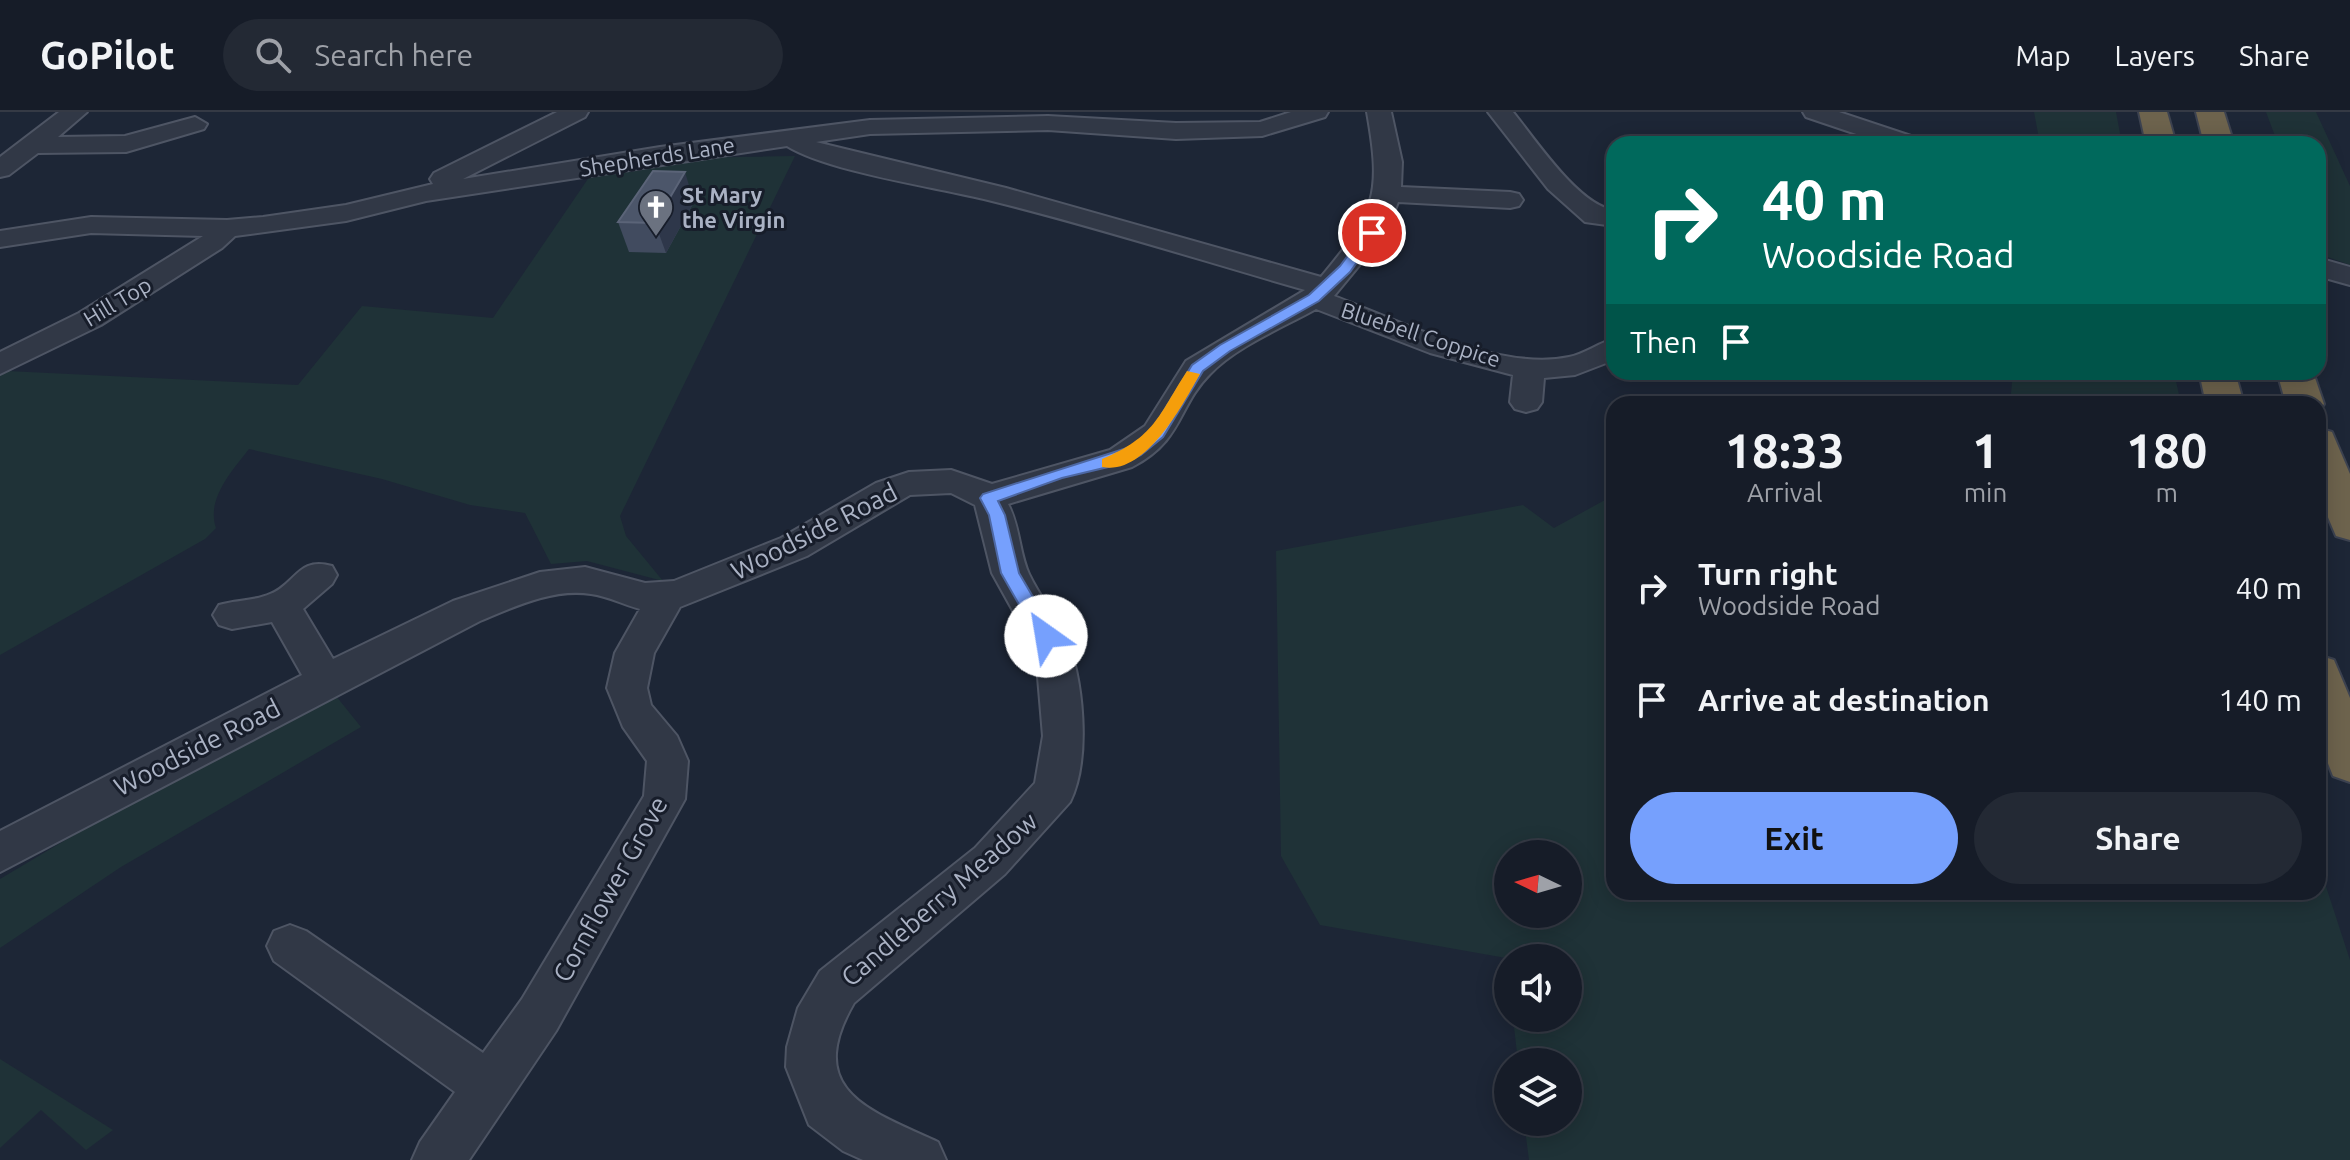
<!DOCTYPE html>
<html lang="en">
<head>
<meta charset="utf-8">
<style>
	:root { --surface:#161c28; --page:#232934; --text:#f1f3f6; --muted:#9ea1a8; --line:#353a45; --accent:#76a0fd }
	body { margin:0; font-family:Ubuntu,sans-serif; background:var(--page); color:var(--text); height:100vh; display:flex; flex-direction:column; font-size:30px; white-space:nowrap }
	* { box-sizing:border-box; margin:0 }
	p { font-size:26px; color:var(--muted) }
	.icon { flex:none; width:44px; height:44px; fill:none; stroke:currentColor; stroke-width:2; stroke-linecap:round; stroke-linejoin:round }
	.map { position:relative; flex:1; overflow:hidden }
	.panel { position:absolute; left:1606px; top:284px; width:720px; height:504px; display:flex; flex-direction:column; background:var(--surface); border-radius:24px; box-shadow:0 4px 20px #0003,0 0 0 2px var(--line) }
	.panel>* { flex:none }
	.hud { position:absolute; left:1606px; top:24px; width:720px; height:244px; border-radius:24px; box-shadow:0 4px 20px #0003,0 0 0 2px var(--line); background:#00695c; color:#fff; overflow:hidden }
	.needle { width:52px; rotate:275deg }
	.tools { position:absolute; left:1494px; top:728px; display:grid; gap:16px }
	.tools a { display:grid; place-items:center; width:88px; height:88px; border-radius:50%; background:var(--surface); box-shadow:0 4px 20px #0003,0 0 0 2px var(--line); font-size:40px }
	.pin { position:absolute; display:grid; place-items:center; width:68px; height:68px; color:#fff; margin:-34px; border:4px solid #fff; border-radius:50%; box-shadow:0 2px 8px #0007 }
	.me { position:absolute; width:88px; margin:-44px; rotate:328deg; stroke-linejoin:round; filter:drop-shadow(0 0 6px #0008) }
	.turn { display:flex; align-items:center; gap:28px; height:168px; padding:0 24px; font-size:36px }
	.turn .icon { width:104px; height:104px; stroke-width:2.5 }
	.turn b { display:block; font-size:56px; line-height:68px }
	.then { display:flex; align-items:center; height:76px; padding:0 24px; background:#0003; gap:16px; font-size:30px }
	.eta { display:flex; justify-content:space-evenly; align-items:center; height:136px; text-align:center }
	.eta b { font-size:48px; font-weight:700; line-height:56px }
	.primary-button { display:flex; gap:16px; margin-top:auto; padding:16px 24px }
	.primary-button a { flex:1; height:92px; border-radius:48px; background:var(--accent); color:#111; font-size:32px; font-weight:700; line-height:92px; text-align:center }
	.primary-button a+a { background:var(--page); color:var(--text) }
	ul { padding:0; list-style:none }
	li { display:flex; align-items:center; gap:24px; height:112px; padding:0 24px }
	li div { flex:1 }
	li b { display:block; font-size:30px }
	li em { font-style:normal }
	header { display:flex; align-items:center; gap:48px; box-sizing:border-box; height:112px; padding:0 40px; background:var(--surface); border-bottom:2px solid var(--line) }
	header strong { font-size:38px }
	nav { display:flex; gap:44px; margin-inline-start:auto; font-size:28px }
	.search { width:560px; height:72px; background:var(--page); display:flex; align-items:center; gap:20px; box-sizing:border-box; padding:0 28px; border-radius:44px; color:var(--muted); font-size:30px }
	.map>svg:first-child { display:block }
	.green { fill:#1f3237; fill-rule:evenodd }
	.lines { fill:none; stroke-linecap:round; stroke-linejoin:round }
	.street-casing { stroke:#4e5564; stroke-width:4 }
	.highway-casing { stroke:#3c4250; stroke-width:4 }
	.street { fill:#313846; fill-rule:evenodd }
	.highway { fill:#6d634d; fill-rule:evenodd }
	.wall { fill:#414b5f }
	.shaded-wall { fill:#2e374a }
	.building { fill:#4c566a; stroke:#5b6478; stroke-width:2 }
	.route { fill:#76a0fd; stroke:#4d68a4; stroke-width:2 }
	.slow { fill:#f59e0b }
	.labels { text-anchor:middle; dominant-baseline:central; stroke-width:6; stroke-linejoin:round; paint-order:stroke }
	.far-street-label { font-size:22px; fill:#aab2c4; stroke:#171d2a }
	.far-poi-label { font-size:22px; font-weight:bold; fill:#aab2c4; stroke:#171d2a; text-anchor:start }
	.street-label { font-size:26px; fill:#aab2c4; stroke:#171d2a }
</style>
</head>
<body>
<header>
<strong>GoPilot</strong>
<div class="search"><svg class="icon" aria-label="search" viewBox="0 0 24 24"><circle cx="10" cy="10" r="6"/><path d="M15 15l6 6"/></svg>Search here</div>
<nav><a>Map</a><a>Layers</a><a>Share</a></nav>
</header>
<div class="map">
<svg width="2350" height="1048" viewBox="0 0 2350 1048">
	<rect width="100%" height="100%" fill="#1d2636"/>
	<g class="green">
		<polygon points="2034,0 2116,0 2122,32 2040,32"/>
		<polygon points="2266,0 2316,0 2350,74 2350,153 2322,143 2318,134 2318,32 2278,32"/>
		<path d="M795 44 620 404 626 424 663 469 587 449 551 452 525 401 470 393 382 367 249 337C232 359 206 387 216 416L205 427 0 543V263L7 259 298 273 362 194 493 206 592 61 688 46Z"/>
		<polygon points="2013,260 2174,260 2181,292 2010,292"/>
		<path d="M1614 383V780H2318V750L2350 848V1048H1529L1524 1010H1568V950H1518L1513 906H1568V846H1508V862L1506 846 1320 813 1281 744 1276 439 1523 393 1554 416ZM1508 742H1568V802H1508Z"/>
		<polygon points="336,584 361,615 121,755 0,836 0,767 168,667"/>
		<polygon points="0,947 113,1018 86,1038 41,998 0,1036"/>
	</g>
	<g class="lines">
		<g class="street-casing">
			<g id="street">
				<polygon points="59,0 87,0 58,25 125,24 195,5 207,12 204,17 126,40 38,41 9,63 0,65 0,45"/>
				<path d="M557 0H588L585 5 463 67 660 35 870 8 1048 4 1176 11 1260 10 1291 0H1328L1325 5 1262 24 1176 27 1048 18 870 22 816 30 1006 76 1321 165C1375 100 1382 84 1367 0H1391L1402 50 1401 75 1510 80 1519 82 1523 88 1519 94 1510 96 1398 90 1386 121 1334 184C1398 208 1499 260 1569 245 1585 242 1598 231 1614 227V248L1575 263 1544 266 1542 290 1537 297 1526 300 1515 297 1510 290 1513 263 1430 241 1316 197C1282 216 1237 234 1210 262 1177 295 1184 328 1132 355L1008 392C1020 414 1019 440 1029 462 1039 483 1053 501 1064 521 1084 563 1091 648 1070 690L1005 762 854 891C803 979 869 998 938 1030L946 1048H863L843 1039 809 1013 786 955 787 935 798 896 820 859 975 736 1035 671 1043 624 1037 553 1027 524 992 461 975 393 951 381 910 383 807 444 680 495 654 541 647 576 651 593 677 624 688 649 685 687 556 919 469 1048H412L420 1030 455 980 274 849 267 834 274 819 290 813 306 819 483 941 522 887 644 684 647 649 623 615 607 576 615 541 640 497C624 493 608 484 591 482 553 476 514 495 480 509L0 760V719L302 563 272 510 232 517 219 513 213 503 219 493C235 488 255 489 270 482 296 472 298 444 332 454L337 463 332 472 303 497 333 547 453 489 540 460 585 455 645 471 674 469 781 426 876 371 909 360 951 358 992 372 1110 338 1145 314 1186 249 1305 178C1200 148 1094 114 988 88 936 75 829 60 787 34L426 89 346 109 235 124 222 136 101 213 0 262V240L79 201 203 124 91 121 0 135V119L91 105 227 108 263 105 346 93 433 72 430 67 434 61Z"/>
				<path d="M1488 0H1513C1535 27 1579 94 1614 98V114L1585 110 1548 77Z"/>
				<polygon points="1803,0 1839,0 1920,27 1924,32 1886,32 1806,5"/>
				<polygon points="2318,146 2350,155 2350,173 2318,164"/>
			</g>
		</g>
		<g class="highway-casing">
			<g id="highway">
				<polygon points="2139,0 2167,0 2176,32 2146,32"/>
				<polygon points="2196,0 2224,0 2234,32 2204,32"/>
				<polygon points="2199,260 2235,260 2244,292 2206,292"/>
				<polygon points="2277,260 2313,260 2324,292 2318,300 2318,292 2286,292"/>
				<polygon points="2318,316 2332,320 2350,362 2350,428 2336,424 2318,382"/>
				<polygon points="2318,543 2334,548 2350,586 2350,670 2333,664 2318,626"/>
			</g>
		</g>
		<use href="#street" class="street"/>
		<use href="#highway" class="highway"/>
	</g>
	<polygon class="wall" points="694,90 666,141 629,140 618,110"/>
	<polygon class="shaded-wall" points="685,60 694,90 666,141 655,111"/>
	<polygon class="building" points="653,59 685,60 655,111 618,110"/>
	<polygon class="route" points="1367,118 1378,121 1350,160 1319,189 1230,239 1203,259 1163,325 1141,343 1125,351 1062,366 998,389 1005,403 1019,461 1056,524 1046,531 1040,529 1001,461 989,403 980,386 983,382 1130,335 1152,318 1192,253 1220,233 1309,183 1340,154"/>
	<path class="slow" d="M1187 259 1200 262C1183 292 1146 364 1102 355V347C1155 325 1158 304 1187 259Z"/>
	<defs>
		<g id="church-pin" transform="scale(1.8)"><path d="M0 17L-7.5 6A9.5 9.5 0 1 1 7.5 6Z" fill="#6b7280" stroke="#171d2a"/><path d="M-1.2-6h2.4v3.5h3.3v2.4h-3.3V6h-2.4V-.1h-3.3v-2.4h3.3Z" fill="#fff"/></g>
	</defs>
	<g fill-rule="evenodd">
		<use href="#church-pin" x="656" y="95"/>
	</g>
	<g class="labels">
		<g class="far-street-label">
			<text transform="translate(657 44) rotate(-9)">Shepherds Lane</text>
			<text transform="translate(117 189) rotate(-31)">Hill Top</text>
			<text transform="translate(1421 222) rotate(18)">Bluebell Coppice</text>
		</g>
		<g class="far-poi-label">
			<text x="682" y="82">St Mary<tspan x="682" dy="25">the Virgin</tspan></text>
		</g>
		<g class="street-label">
			<text transform="translate(814 419) rotate(-27)">Woodside Road</text>
			<text transform="translate(197 635) rotate(-27)">Woodside Road</text>
			<text transform="translate(610 777) rotate(-61)">Cornflower Grove</text>
			<text transform="translate(939 787) rotate(-41)">Candleberry Meadow</text>
		</g>
	</g>
</svg>
<div class="tools">
<a><svg class="needle" viewBox="-14 -14 28 28"><path d="M0-13l5 13h-10z" fill="#e53935"/><path d="M0 13l5-13h-10z" fill="#9ea1a8"/></svg></a>
<a><svg class="icon" aria-label="sound" viewBox="0 0 24 24"><path d="M4 9h4l5-4v14l-5-4H4zM17 9q2 3 0 6"/></svg></a>
<a><svg class="icon" aria-label="layers" viewBox="0 0 24 24"><path d="M12 4l9 5-9 5-9-5zM3 14l9 5 9-5"/></svg></a>
</div>
<div class="pin" style="left:1372px;top:121px;background:#d93025"><svg class="icon" aria-label="arrive" viewBox="0 0 24 24"><path d="M6 21V4h12l-3 4 3 4H6"/></svg></div>
<svg class="me" style="left:1046px;top:524px" viewBox="-20 -20 40 40"><circle r="19" fill="#fff"/><path d="M0-13L10 11 0 6-10 11z" fill="#76a0fd"/></svg>
<div class="hud">
<div class="turn"><svg class="icon" aria-label="right" viewBox="0 0 24 24"><path d="M7 20v-9h11M14 6l5 5-5 5"/></svg><div><b>40 m</b>Woodside Road</div></div>
<div class="then">Then<svg class="icon" aria-label="arrive" viewBox="0 0 24 24"><path d="M6 21V4h12l-3 4 3 4H6"/></svg></div>
</div>
<section class="panel">
<div class="eta">
<div><b>18:33</b><p>Arrival</p></div>
<div><b>1</b><p>min</p></div>
<div><b>180</b><p>m</p></div>
</div>
<ul>
<li><svg class="icon" aria-label="right" viewBox="0 0 24 24"><path d="M7 20v-9h11M14 6l5 5-5 5"/></svg><div><b>Turn right</b><p>Woodside Road</p></div><em>40 m</em></li>
<li><svg class="icon" aria-label="arrive" viewBox="0 0 24 24"><path d="M6 21V4h12l-3 4 3 4H6"/></svg><div><b>Arrive at destination</b></div><em>140 m</em></li>
</ul>
<div class="primary-button"><a>Exit</a><a>Share</a></div>
</section>
</div>
</body>
</html>
